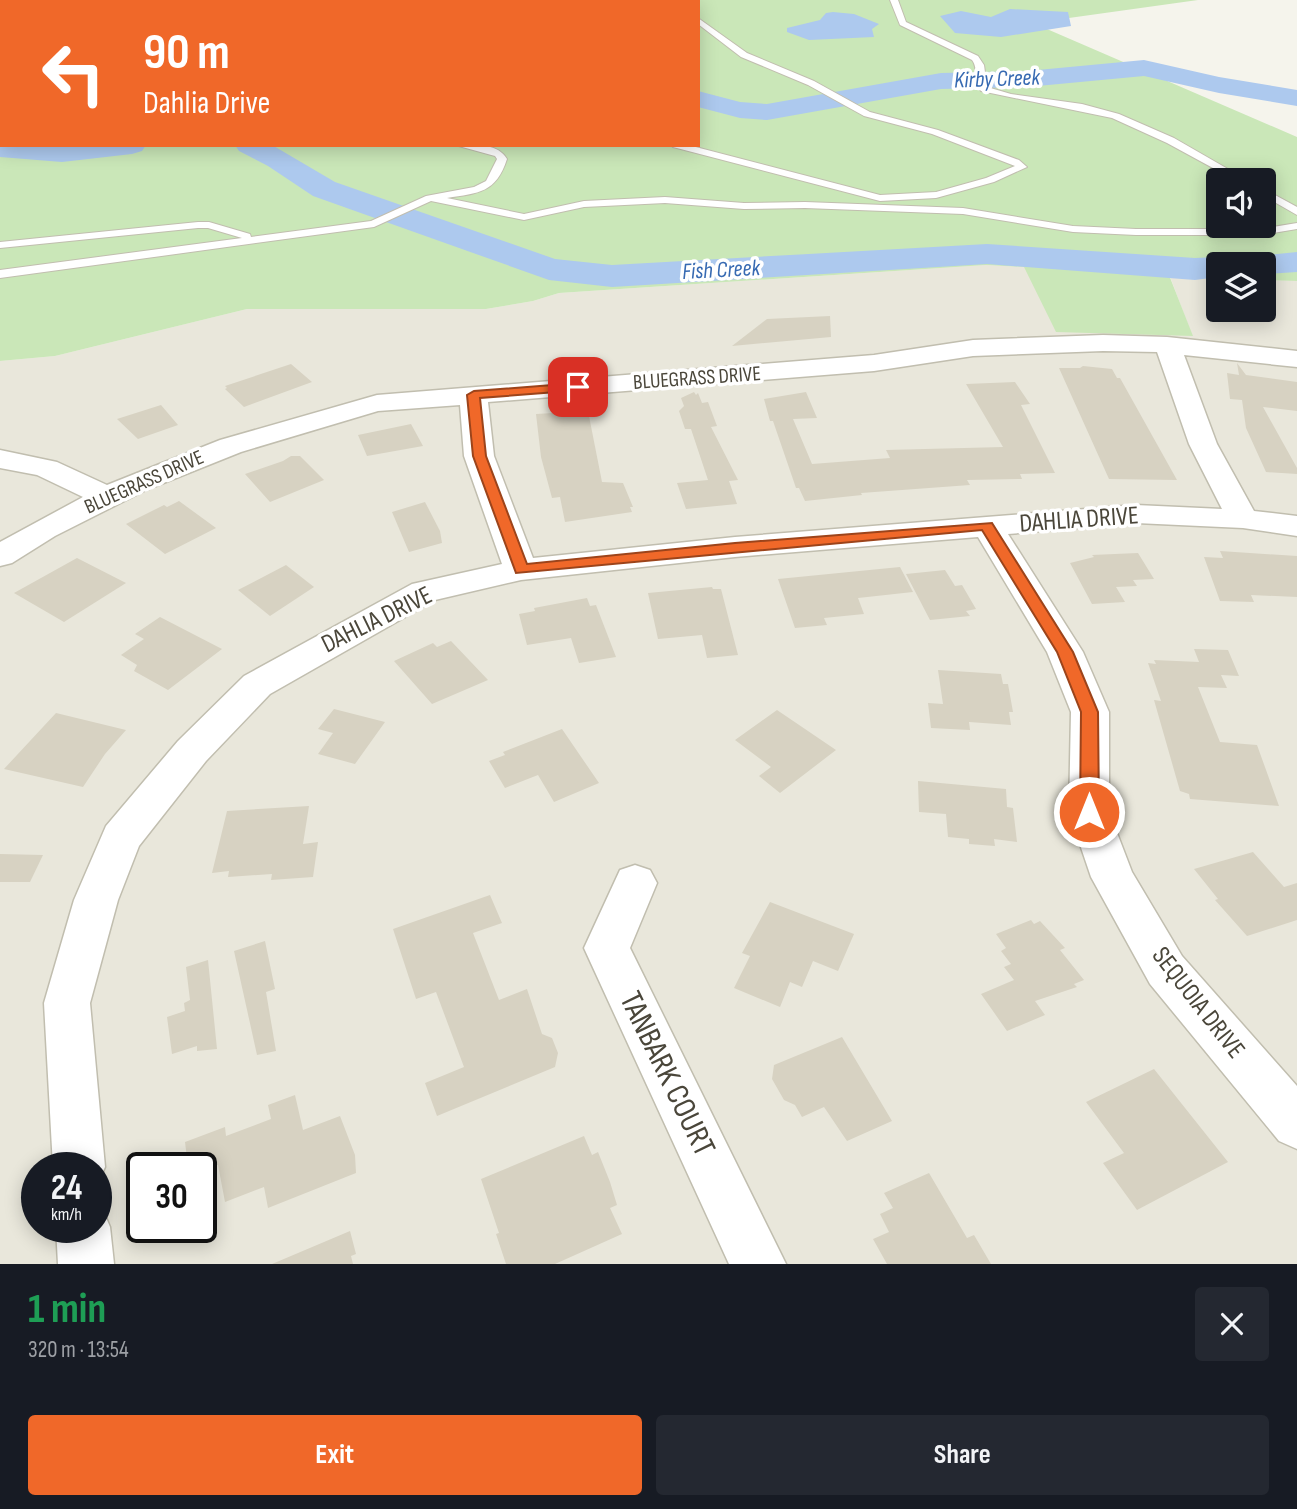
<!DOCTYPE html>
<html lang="en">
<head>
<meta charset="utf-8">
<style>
	:root { --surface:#171b24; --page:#242831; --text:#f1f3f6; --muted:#9ea1a6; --accent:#f06829 }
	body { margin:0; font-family:"Sofia Sans Condensed",sans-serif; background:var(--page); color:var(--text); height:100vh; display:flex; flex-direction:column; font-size:26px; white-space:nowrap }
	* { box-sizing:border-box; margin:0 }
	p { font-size:23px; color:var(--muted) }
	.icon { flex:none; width:38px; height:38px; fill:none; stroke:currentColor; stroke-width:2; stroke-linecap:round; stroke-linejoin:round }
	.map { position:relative; height:1264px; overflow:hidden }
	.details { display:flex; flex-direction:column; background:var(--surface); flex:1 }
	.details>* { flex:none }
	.banner { position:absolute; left:0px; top:0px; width:700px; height:147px; box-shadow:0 4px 18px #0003; background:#f06829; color:#fff; overflow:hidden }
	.buttons { position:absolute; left:1206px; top:168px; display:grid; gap:14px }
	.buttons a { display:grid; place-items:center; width:70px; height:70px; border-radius:7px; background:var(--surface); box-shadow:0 4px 18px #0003; font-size:35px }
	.speed { position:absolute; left:21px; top:1152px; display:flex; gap:14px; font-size:35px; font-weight:700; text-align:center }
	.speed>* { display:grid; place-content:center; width:91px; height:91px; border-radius:50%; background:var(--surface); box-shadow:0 4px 18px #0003; line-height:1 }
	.speed small { font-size:18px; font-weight:400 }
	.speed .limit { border:4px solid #111; border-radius:10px; background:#fff; color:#111 }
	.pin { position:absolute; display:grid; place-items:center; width:60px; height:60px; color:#fff; margin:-30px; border-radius:14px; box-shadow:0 4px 10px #0006 }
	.me { position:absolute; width:77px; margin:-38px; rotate:0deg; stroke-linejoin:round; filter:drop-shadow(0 0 5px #0008) }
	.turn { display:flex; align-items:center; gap:24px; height:147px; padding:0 28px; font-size:32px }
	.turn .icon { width:91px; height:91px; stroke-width:2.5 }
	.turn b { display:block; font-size:49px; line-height:60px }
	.round { display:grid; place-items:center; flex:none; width:74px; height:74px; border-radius:7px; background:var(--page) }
	.head { display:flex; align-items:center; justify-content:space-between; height:119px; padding:0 28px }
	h1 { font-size:42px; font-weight:700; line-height:52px; color:#1e9e55 }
	.cta { display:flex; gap:14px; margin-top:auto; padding:14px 28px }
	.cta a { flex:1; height:80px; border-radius:7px; background:var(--accent); color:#fff; font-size:28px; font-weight:700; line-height:80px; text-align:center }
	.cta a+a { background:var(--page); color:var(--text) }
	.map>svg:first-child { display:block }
	.residential { fill:#e9e7db; fill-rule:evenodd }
	.green { fill:#cae7b8; fill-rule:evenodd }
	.water { fill:#adc9ee }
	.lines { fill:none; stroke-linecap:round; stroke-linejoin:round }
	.river { fill:#adc9ee; fill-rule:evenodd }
	.building { fill:#d7d2c2 }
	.lane-casing { stroke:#c1beaf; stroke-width:2 }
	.street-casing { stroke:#c1beaf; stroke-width:3 }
	.lane { fill:#fff; fill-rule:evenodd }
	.street { fill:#fff; fill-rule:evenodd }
	.route { fill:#f06829; stroke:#9c441b; stroke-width:2 }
	.labels { text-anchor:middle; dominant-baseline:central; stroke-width:7; stroke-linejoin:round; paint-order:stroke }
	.far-street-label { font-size:21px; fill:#4a463a; stroke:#fff }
	.far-water-label { font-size:23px; font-style:italic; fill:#376ab2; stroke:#fff }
	.street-label { font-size:26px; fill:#4a463a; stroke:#fff }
	.near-street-label { font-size:32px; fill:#4a463a; stroke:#fff }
</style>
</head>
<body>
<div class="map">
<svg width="1297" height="1264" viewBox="0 0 1297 1264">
	<rect width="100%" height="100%" fill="#f5f4ec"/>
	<path class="residential" d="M986 265 1024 267 1192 335 1169 274 1218 277V310H1264V280L1297 281V1264H0V361L55 356 247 309H486L533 301 559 293ZM37 1167H96V1227H37ZM142 1167H201V1227H142Z"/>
	<path class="green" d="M0 0H1198L1033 23 1297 137V281L1264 280V264H1218V277L1169 275 1193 336 1056 332 1024 267 986 265 559 293 533 301 486 309H247L55 356 0 361ZM2 2H698V145H2ZM1218 180H1264V226H1218Z"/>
	<g class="water">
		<polygon points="1010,9 1068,12 1071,26 1001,37 955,33 940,16 961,11 991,17"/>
		<polygon points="833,12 854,14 879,24 872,29 874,37 809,40 787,32 787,28 820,20 826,13"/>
	</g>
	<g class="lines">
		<g class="river">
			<polygon points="444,0 466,0 443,2"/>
			<polygon points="1144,60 1219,77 1297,90 1297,106 1219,93 1144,76 1027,87 941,89 767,120 740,118 698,107 698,91 740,102 767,104 941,73 1027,71"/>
			<polygon points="0,139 2,145 146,145 142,151 132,154 62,162 0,157"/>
			<polygon points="235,145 272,145 335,182 555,259 612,265 987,244 1195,258 1218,257 1230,260 1234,264 1218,264 1218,277 1195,280 987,264 612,287 549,280 313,196 268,166 239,151"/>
			<polygon points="1297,252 1297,272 1264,274 1264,264 1243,264 1248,257"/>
		</g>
	</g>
	<g class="building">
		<polygon points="830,316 831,337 732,346 767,319"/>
		<polygon points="1237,363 1246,375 1297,382 1297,411 1263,407 1297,468 1297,474 1266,472 1246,428 1242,400 1230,399 1227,373 1239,375"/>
		<polygon points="291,364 312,382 244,407 225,389 227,388 225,386"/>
		<polygon points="1083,366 1112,369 1117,378 1120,378 1177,480 1109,479 1059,368 1080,368"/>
		<polygon points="1015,382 1030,404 1021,405 1055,473 1020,474 1022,479 967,480 970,485 861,493 862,495 805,501 799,488 796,488 773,421 770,421 764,399 806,392 817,418 793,419 812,464 890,458 886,450 1003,447 966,384"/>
		<polygon points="694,392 696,395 698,393 702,403 708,402 717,426 711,427 738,480 729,481 737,504 686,509 677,483 708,480 691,429 685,429 679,411 684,406 681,398"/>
		<polygon points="161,405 178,425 138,439 117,419"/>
		<polygon points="588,411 602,482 623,483 633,507 630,507 632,512 565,522 560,497 552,498 541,457 536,414"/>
		<polygon points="411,424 423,446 367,456 358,435"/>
		<polygon points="291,456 300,456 324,480 270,502 245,474 283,461"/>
		<polygon points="179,501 216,528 165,554 126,524 164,505 167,507"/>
		<polygon points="425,502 440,531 442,543 409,552 392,512"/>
		<polygon points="1220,551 1297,556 1297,597 1251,595 1254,602 1220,601 1204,557 1223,558"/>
		<polygon points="1138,553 1154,579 1133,580 1137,586 1116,587 1125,602 1092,604 1070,563 1094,557 1092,555"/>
		<polygon points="77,558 126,583 64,622 14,593"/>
		<polygon points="286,565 314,587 270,616 238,590"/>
		<polygon points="900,567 913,592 858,598 864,614 824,618 827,625 795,628 778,579"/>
		<polygon points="945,570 955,586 962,585 976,609 966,611 970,616 930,620 906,574"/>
		<polygon points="712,587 713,589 721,589 738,655 707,658 702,635 658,639 648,593"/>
		<polygon points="587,598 590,606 596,605 616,657 579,663 571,638 527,645 519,614 535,611 534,608"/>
		<polygon points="160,617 222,649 168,690 134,671 137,665 121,655 144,639 135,634"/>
		<polygon points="451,641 488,680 432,704 394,661 433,643 437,647"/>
		<polygon points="1194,649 1228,650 1239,676 1221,675 1227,688 1198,687 1220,742 1257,745 1279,806 1190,799 1189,794 1180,791 1154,700 1161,701 1148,663 1156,664 1154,660 1199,662"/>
		<polygon points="938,670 1001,674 1003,684 1008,684 1013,712 1009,712 1011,725 969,722 970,730 931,728 928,703 943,704"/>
		<polygon points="334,709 385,722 355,764 318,754 333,733 318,729"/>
		<polygon points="777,710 836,750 780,793 759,776 771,767 735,740"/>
		<polygon points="56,713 126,730 105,754 83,787 4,769"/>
		<polygon points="562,729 599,783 554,802 538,775 505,788 489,761 505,755 503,752"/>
		<polygon points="918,781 1006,789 1007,807 1013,808 1017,842 994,839 995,846 969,844 969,839 948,837 946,814 919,812"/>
		<polygon points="309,806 303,844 318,842 313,877 271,880 272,874 228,877 229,871 212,873 227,811"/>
		<polygon points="1253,852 1284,887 1297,883 1297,920 1247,936 1215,900 1218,899 1194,869"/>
		<polygon points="0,854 43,855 30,882 0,882"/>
		<polygon points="490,895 502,923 473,933 499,1000 527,989 542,1034 552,1038 558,1053 555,1067 437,1116 425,1083 464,1067 436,992 416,999 393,929"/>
		<polygon points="770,902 854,934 838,971 813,961 802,987 790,982 780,1007 734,988 750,956 742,953"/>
		<polygon points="1031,920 1034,924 1040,921 1065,948 1060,950 1084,980 1074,984 1077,987 1035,1001 1045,1015 1007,1031 981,994 1014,980 1004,967 1011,964 1001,951 1006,948 996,934"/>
		<polygon points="265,941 275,989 266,992 276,1051 257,1055 234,951"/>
		<polygon points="208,960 217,1049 197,1051 197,1046 172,1054 167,1017 185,1011 184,1003 190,1000 186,967"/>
		<polygon points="842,1037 892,1121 847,1141 824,1107 802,1117 795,1105 784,1100 772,1079 774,1065"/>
		<polygon points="1154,1069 1228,1162 1137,1210 1103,1163 1124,1153 1086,1102"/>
		<polygon points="295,1095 303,1130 340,1116 355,1155 356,1173 268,1208 264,1187 225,1202 218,1165 188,1167 185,1142 225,1127 226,1136 271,1119 268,1105"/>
		<polygon points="584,1136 592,1155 598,1152 610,1182 617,1205 610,1208 622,1234 555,1264 506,1264 496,1234 499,1233 481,1179"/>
		<polygon points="929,1173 967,1238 974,1235 991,1264 887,1264 873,1239 889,1232 880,1214 893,1208 884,1193"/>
		<polygon points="350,1231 356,1254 351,1256 353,1264 272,1264"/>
	</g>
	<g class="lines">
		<g class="lane-casing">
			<g id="lane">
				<polygon points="681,0 689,0 690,2 682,2"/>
				<path d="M890 0H898L906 22 978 56 984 65 987 87 1011 94 1082 104 1119 114 1174 138 1247 180H1235L1167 143 1112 118 981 91C973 82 979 69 972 60L900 25Z"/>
				<rect x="0" y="15" width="2" height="4"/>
				<polygon points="698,18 747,53 814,81 870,112 938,130 1019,160 1027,167 994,182 936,198 880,201 673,147 671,145 688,145 880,195 936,192 986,178 1015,166 932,134 864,116 808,85 741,57 698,24"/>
				<rect x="0" y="56" width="2" height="4"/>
				<path d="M455 145C473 145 497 142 507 159 496 193 479 193 447 198L524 214 584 201 665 197 744 203 805 202 963 208 1073 226 1136 229H1260L1297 223V229L1260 235H1136L1073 232 963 214 805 208 744 209 665 203 584 207 524 220 431 201 374 227 0 278V270L242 238 208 228H198L0 248V242L198 222H209L250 234 251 237 371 221 426 196 474 187 486 181 497 159 495 156Z"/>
				<polygon points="1264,189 1297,207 1297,215 1264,196"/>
			</g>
		</g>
		<g class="street-casing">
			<g id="street">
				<path d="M1103 335 1167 337 1297 351V367L1184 355 1217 444 1254 511 1297 516V536L1243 528 1136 523 1008 534 1083 652 1109 712V812L1132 872 1182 956 1297 1086V1149L1279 1141 1150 984 1091 877 1069 812 1071 712 1047 652 978 537 735 557 521 580 435 600 270 694 206 761 139 846 118 900 90 1003 105 1167 96 1186V1167H53L44 1003 74 900 106 826 178 741 244 676 412 584 502 564 464 456 460 405 378 411 241 452 146 490 55 536 12 563 0 566V542L83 497 37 475 0 468V450L57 462 107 485 220 440 377 395 874 355 973 340ZM1103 351 1157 352 1189 444 1222 509 1136 505 735 537 533 558 494 456 488 402 874 371 973 356Z"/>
				<polygon points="635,865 650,870 657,883 630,948 786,1264 729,1264 584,948 620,870"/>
				<polygon points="96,1205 102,1208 110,1227 114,1264 58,1264 56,1227 96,1227"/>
			</g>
		</g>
		<use href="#lane" class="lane"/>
		<use href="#street" class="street"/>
	</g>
	<polygon class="route" points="578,383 582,384 582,390 480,398 486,456 527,564 735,543 992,523 1073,652 1098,712 1099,812 1096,817 1089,819 1083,817 1080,812 1081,712 1057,652 982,530 516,573 473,456 467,395 474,391"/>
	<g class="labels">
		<g class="far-street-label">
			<text transform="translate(697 378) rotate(-4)">BLUEGRASS DRIVE</text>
			<text transform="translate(144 482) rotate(-24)">BLUEGRASS DRIVE</text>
		</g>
		<g class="far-water-label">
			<text transform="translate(997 79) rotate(-2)">Kirby Creek</text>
			<text transform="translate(721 270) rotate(-3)">Fish Creek</text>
		</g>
		<g class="street-label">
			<text transform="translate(1079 520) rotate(-4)">DAHLIA DRIVE</text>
			<text transform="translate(377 620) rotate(-26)">DAHLIA DRIVE</text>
			<text transform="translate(1198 1003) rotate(52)">SEQUOIA DRIVE</text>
		</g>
		<g class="near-street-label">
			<text transform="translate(667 1074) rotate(64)">TANBARK COURT</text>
		</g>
	</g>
</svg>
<div class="buttons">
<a><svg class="icon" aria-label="sound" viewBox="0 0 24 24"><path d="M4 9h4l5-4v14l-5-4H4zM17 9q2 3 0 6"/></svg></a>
<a><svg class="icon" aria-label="layers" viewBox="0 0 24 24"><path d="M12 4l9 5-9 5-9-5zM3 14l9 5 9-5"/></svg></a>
</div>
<div class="speed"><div>24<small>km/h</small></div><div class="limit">30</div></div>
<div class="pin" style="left:578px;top:387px;background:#d93025"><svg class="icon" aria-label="arrive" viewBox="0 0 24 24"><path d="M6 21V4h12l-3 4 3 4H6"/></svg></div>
<svg class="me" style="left:1089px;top:812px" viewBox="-20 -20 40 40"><circle r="17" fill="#f06829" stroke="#fff" stroke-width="3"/><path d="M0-11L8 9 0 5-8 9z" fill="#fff"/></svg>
<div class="banner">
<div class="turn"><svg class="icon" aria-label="left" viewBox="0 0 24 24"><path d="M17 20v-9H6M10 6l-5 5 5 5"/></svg><div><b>90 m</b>Dahlia Drive</div></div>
</div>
</div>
<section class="details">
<div class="head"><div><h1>1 min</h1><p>320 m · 13:54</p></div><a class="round"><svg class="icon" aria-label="close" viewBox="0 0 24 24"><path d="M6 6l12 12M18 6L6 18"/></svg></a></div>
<div class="cta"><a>Exit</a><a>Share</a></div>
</section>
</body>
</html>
